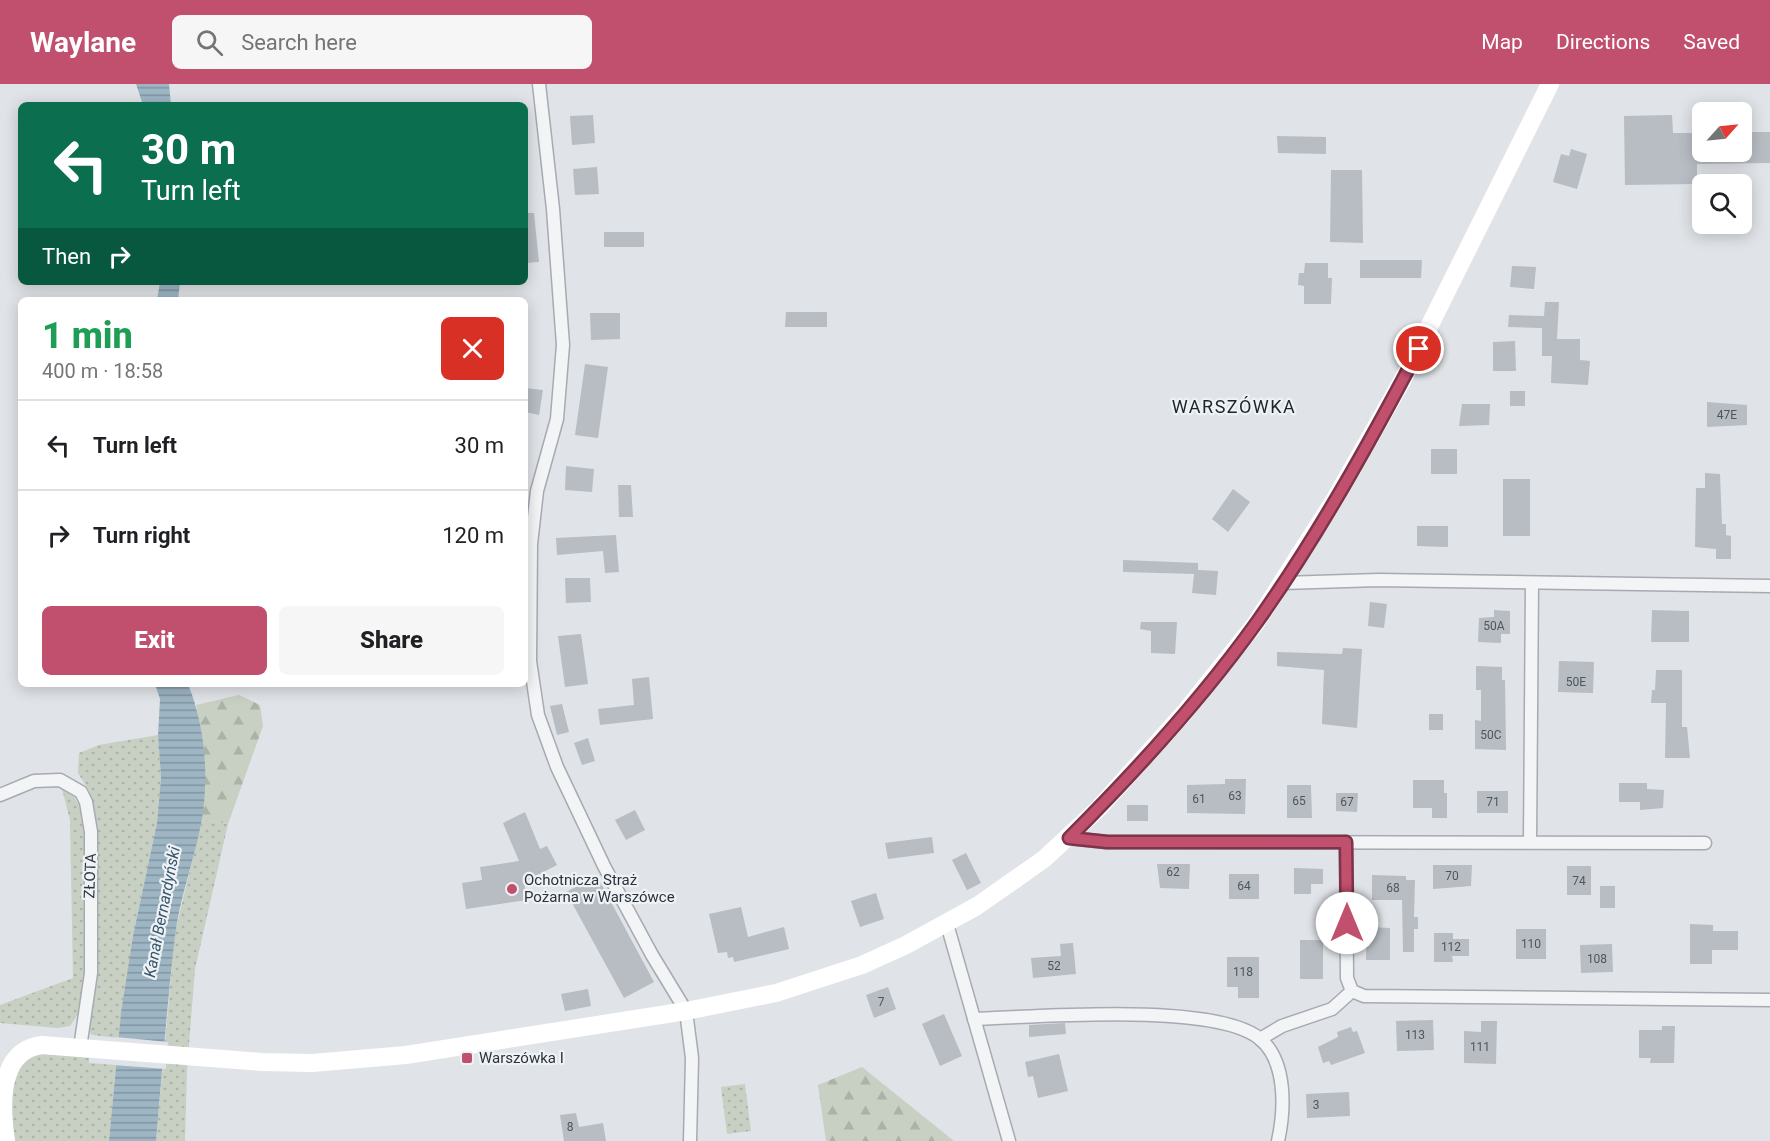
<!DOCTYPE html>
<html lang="en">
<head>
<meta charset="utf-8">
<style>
	:root { --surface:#fff; --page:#f6f6f6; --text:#202124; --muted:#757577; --line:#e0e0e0; --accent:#c0506e }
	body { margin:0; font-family:Roboto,sans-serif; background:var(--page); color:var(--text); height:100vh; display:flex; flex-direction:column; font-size:22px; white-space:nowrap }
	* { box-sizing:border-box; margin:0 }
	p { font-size:20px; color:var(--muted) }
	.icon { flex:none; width:33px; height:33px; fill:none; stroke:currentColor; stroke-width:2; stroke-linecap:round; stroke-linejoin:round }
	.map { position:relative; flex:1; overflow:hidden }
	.side { position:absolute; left:18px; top:213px; width:510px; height:390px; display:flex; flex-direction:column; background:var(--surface); border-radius:9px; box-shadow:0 3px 15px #0003 }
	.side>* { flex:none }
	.banner { position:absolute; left:18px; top:18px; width:510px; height:183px; border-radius:9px; box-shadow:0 3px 15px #0003; background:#0b6e4f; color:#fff; overflow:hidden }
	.needle { width:39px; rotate:63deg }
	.controls { position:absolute; left:1692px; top:18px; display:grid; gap:12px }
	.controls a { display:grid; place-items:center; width:60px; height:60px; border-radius:9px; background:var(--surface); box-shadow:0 3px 15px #0003; font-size:30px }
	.pin { position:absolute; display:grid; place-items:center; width:51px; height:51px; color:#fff; margin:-26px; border:3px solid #fff; border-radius:50%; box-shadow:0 2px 6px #0007 }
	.me { position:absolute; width:66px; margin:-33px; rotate:0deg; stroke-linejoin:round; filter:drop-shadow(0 0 4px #0008) }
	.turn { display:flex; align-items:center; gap:21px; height:126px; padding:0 24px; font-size:27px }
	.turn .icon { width:78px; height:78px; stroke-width:2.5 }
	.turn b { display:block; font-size:42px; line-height:51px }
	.then { display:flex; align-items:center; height:57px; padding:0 24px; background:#0003; gap:12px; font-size:22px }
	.round { display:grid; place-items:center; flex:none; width:63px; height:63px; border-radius:9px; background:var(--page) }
	.summary { display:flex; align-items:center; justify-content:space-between; height:102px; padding:0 24px }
	h1 { font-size:36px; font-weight:800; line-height:45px; color:#1e9e55 }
	.cta { display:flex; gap:12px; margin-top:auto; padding:12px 24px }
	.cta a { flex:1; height:69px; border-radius:9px; background:var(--accent); color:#fff; font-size:24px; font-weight:800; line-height:69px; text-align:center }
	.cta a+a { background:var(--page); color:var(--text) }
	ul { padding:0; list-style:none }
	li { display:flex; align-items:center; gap:18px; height:90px; padding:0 24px; border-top:2px solid var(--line) }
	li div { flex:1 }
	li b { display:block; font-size:22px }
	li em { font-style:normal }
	header { display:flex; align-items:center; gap:36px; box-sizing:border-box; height:84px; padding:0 30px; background:var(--accent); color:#fff }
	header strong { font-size:28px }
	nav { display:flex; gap:33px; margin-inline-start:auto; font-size:21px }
	.search { width:420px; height:54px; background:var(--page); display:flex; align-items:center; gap:15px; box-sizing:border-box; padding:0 21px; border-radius:9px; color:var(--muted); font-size:22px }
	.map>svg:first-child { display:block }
	.grass { fill:url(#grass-dots) }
	.forest { fill:url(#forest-firs) }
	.water { fill:url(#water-rules) }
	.pier { fill:#e0e3e7 }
	.building { fill:#b7bdc3 }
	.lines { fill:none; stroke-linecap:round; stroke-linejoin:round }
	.street-casing { stroke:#a6abb1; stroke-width:15 }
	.street { stroke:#f2f4f6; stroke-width:12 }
	.secondary { stroke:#fff; stroke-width:18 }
	.route-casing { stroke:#7d3448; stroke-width:15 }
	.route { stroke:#c0506e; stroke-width:10 }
	.poi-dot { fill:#c0506e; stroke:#eff2f5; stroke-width:2 }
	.labels { text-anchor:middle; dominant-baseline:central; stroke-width:4.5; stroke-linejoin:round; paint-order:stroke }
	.number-label { font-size:12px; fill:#4d565e }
	.street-label { font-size:15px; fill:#2a333d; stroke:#eff2f5 }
	.poi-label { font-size:15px; fill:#2a333d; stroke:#eff2f5; text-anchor:start }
	.water-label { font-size:16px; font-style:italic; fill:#38566d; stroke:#eff2f5 }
	.quarter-label { font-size:18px; letter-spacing:1.5px; fill:#1c242e; stroke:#eff2f5 }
</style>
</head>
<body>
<header>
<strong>Waylane</strong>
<div class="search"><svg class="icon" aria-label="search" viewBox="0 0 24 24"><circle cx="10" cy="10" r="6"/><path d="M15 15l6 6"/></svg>Search here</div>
<nav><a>Map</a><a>Directions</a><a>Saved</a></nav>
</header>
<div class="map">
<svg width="1770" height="1057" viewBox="0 0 1770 1057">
	<defs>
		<pattern id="grass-dots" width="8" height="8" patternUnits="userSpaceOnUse" patternTransform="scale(1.5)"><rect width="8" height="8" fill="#c7d0c2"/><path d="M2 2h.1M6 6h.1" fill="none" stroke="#abb3a8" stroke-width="1.8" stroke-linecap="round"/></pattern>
		<pattern id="forest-firs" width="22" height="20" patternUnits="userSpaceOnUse" patternTransform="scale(1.5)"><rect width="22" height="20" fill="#c7d0c2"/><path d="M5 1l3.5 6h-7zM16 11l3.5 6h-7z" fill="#abb3a8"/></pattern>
		<pattern id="water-rules" width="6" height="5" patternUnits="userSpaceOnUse" patternTransform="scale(1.5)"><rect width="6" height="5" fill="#9eb5c4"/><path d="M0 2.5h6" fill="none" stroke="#8194a0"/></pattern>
	</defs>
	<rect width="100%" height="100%" fill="#e0e3e7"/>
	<g class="grass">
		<polygon points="158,651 161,694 157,739 133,852 119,954 92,951 88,946 97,889 96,748 90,708 78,689 79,669 99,661"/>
		<polygon points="62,705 74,713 79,721 84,748 86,889 80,927 70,942 58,944 0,939 0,921 73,894 70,736"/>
		<polygon points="202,735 228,740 195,885 187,986 185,1057 156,1057 175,849"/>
		<polygon points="43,970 89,974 89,979 116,981 109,1057 15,1057 9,1015 23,974"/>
		<polygon points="745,1000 751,1047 727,1050 721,1003"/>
	</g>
	<g class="forest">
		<path d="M239 611 260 621 263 642 228 740 202 735C204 696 205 659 196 621Z"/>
		<polygon points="862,983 954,1057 826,1057 818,1001"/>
	</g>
	<g class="water">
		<polygon points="136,0 169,0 171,21 143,21"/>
		<polygon points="160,198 180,198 178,216 157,216"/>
		<path d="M155 600H188C205 642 209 691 202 735 195 774 180 812 175 852 167 920 162 989 156 1057H109L121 929 133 852 157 739 161 694 158 651 160 615Z"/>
	</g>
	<polygon class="pier" points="116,953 168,958 166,985 113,981"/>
	<g class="building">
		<polygon points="593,31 595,59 572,61 570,32"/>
		<polygon points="1672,31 1673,49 1702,49 1702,68 1742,68 1742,48 1770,48 1770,79 1697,80 1697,100 1625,101 1624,32"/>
		<polygon points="1277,52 1326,53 1326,70 1278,69"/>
		<polygon points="1571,65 1587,70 1577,105 1553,98 1561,70 1569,72"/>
		<polygon points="597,83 599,110 575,111 573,85"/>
		<polygon points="1331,86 1362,86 1363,159 1330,158"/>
		<polygon points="525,129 534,129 539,178 525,179"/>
		<rect x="604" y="148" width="40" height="15"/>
		<polygon points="1360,176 1422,176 1421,194 1360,194"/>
		<polygon points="1305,179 1328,179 1328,194 1332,194 1331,220 1304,220 1304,202 1298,201 1299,189 1304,189"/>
		<polygon points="1512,182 1536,183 1534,205 1510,203"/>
		<polygon points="1545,218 1559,218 1557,255 1580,255 1580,276 1590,277 1588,301 1551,299 1552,272 1542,272 1542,244 1508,243 1509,231 1544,232"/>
		<polygon points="786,228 827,228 827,243 785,243"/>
		<polygon points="590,229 620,229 620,255 591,256"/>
		<polygon points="1515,257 1516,287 1493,287 1493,258"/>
		<polygon points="585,280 608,283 598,354 575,351"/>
		<polygon points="525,304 543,306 539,331 525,328"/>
		<rect x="1510" y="307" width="15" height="15"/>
		<polygon points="1707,318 1747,321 1747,341 1707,343"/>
		<polygon points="1462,320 1490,320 1489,341 1459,342"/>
		<rect x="1431" y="365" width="26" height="25"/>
		<polygon points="566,382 594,385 592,408 565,406"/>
		<polygon points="1705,389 1720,390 1722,440 1726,440 1726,451 1731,452 1731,475 1716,475 1716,465 1695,463 1696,404 1705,404"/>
		<rect x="1503" y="395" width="27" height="57"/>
		<polygon points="618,401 631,401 633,433 619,433"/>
		<polygon points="1233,405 1250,418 1228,448 1212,435"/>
		<polygon points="1417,442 1448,442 1448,463 1417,462"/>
		<polygon points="616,451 619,488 605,489 603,467 557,471 556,454"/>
		<polygon points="1123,476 1198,479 1198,486 1218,487 1216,511 1192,509 1194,490 1123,488"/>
		<polygon points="565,494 590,494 591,518 566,519"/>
		<polygon points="1370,518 1387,520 1384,544 1368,542"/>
		<polygon points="1494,526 1510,527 1510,550 1501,550 1501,559 1478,558 1479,534 1494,533"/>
		<polygon points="1652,526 1689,527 1689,558 1651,558"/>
		<polygon points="1141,538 1177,538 1175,570 1151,569 1151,547 1140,545"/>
		<polygon points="581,550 588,600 565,603 558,552"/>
		<polygon points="1343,564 1362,565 1357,644 1322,640 1324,586 1277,582 1277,568 1342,570"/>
		<polygon points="1559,577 1594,578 1593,609 1558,608"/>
		<polygon points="1476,582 1502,583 1502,596 1505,596 1506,666 1475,665 1475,636 1481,637 1481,606 1476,606"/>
		<polygon points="1656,586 1682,586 1682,643 1687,643 1690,674 1665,674 1666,619 1651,619 1652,606 1655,606"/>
		<polygon points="649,593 653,635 600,641 598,625 634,621 632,595"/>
		<polygon points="562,620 569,648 557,651 550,622"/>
		<rect x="1429" y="630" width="14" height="16"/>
		<polygon points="588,654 595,677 582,681 574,659"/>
		<polygon points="1225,695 1246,695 1245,730 1187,729 1187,701 1225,700"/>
		<polygon points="1413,696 1444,696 1444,709 1447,709 1447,734 1432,734 1432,724 1413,724"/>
		<polygon points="1619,699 1647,699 1647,705 1664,706 1663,724 1640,726 1640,718 1619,718"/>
		<polygon points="1287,701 1311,701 1312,734 1287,734"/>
		<rect x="1477" y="707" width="31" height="22"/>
		<polygon points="1336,709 1358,709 1357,728 1336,727"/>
		<rect x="1127" y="721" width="21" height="16"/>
		<polygon points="635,726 645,746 626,756 615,736"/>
		<polygon points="525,728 540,765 547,762 557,781 524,798 527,816 466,825 462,799 482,796 480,783 519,777 503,739"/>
		<polygon points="932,753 934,769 888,775 885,759"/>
		<polygon points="966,769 981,799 967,806 952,776"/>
		<polygon points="1157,780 1190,780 1189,805 1160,804"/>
		<polygon points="1433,781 1472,781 1471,802 1433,805"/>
		<rect x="1567" y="782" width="24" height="29"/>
		<polygon points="1294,784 1323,785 1323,800 1311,800 1311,810 1294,810"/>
		<rect x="1229" y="790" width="30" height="25"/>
		<polygon points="1372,791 1406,792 1406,796 1415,796 1414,833 1418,833 1418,845 1414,845 1414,868 1403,868 1402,816 1372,816"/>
		<polygon points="597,792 654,898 624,914 566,808"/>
		<rect x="1600" y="802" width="15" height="22"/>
		<polygon points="876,809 884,835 860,843 851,817"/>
		<polygon points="741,823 748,853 784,843 789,865 734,878 733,873 728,874 727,868 718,869 709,830"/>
		<polygon points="1690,840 1713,841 1713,847 1738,847 1738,866 1712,866 1712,880 1690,880"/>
		<polygon points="1367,843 1390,844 1390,876 1366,876"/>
		<rect x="1516" y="845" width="30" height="30"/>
		<polygon points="1434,849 1453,849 1453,855 1469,855 1469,872 1452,872 1453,878 1434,878"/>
		<rect x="1300" y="856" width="23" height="39"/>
		<polygon points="1073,859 1076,890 1033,894 1031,874 1061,872 1060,860"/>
		<polygon points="1612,860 1613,888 1581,889 1580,861"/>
		<polygon points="1227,873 1259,873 1259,914 1238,914 1238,903 1227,903"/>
		<polygon points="888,903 896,925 874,934 866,911"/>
		<polygon points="588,905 591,922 565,927 561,910"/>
		<polygon points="944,930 962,972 940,982 922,940"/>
		<polygon points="1433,936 1434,966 1397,967 1396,937"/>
		<polygon points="1481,937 1497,937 1496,980 1464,979 1464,947 1481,948"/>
		<polygon points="1065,939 1066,950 1029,953 1029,941"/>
		<polygon points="1662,942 1675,942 1674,979 1650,979 1651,974 1639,974 1639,946 1662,946"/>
		<polygon points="1351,943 1353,948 1357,947 1365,969 1331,981 1329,977 1323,979 1318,963 1338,953 1337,948"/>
		<polygon points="1059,970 1068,1007 1038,1014 1033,992 1028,993 1025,978"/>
		<polygon points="1349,1008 1350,1032 1307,1034 1306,1010"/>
		<polygon points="576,1029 579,1043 603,1039 606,1057 564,1057 560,1031"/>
	</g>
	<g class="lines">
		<g class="street-casing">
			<g id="street">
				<polyline points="539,0 553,125 563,261 557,335 537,407 531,460 530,577 538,631 557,683 604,782 652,871 686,927 692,974 690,1057"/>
				<polyline points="1283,499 1378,496 1770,502"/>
				<polyline points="0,711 34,697 60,696 81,708 86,718 91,748 91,889 80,964"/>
				<polyline points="1069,754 1107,758 1705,759"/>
				<polyline points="1346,758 1347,894 1352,907 1364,912 1770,916"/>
				<polyline points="1530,758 1532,499"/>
				<polyline points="947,840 1009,1057"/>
				<path d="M974 935C1035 933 1213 918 1259 954 1287 976 1285 1025 1278 1057"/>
				<polyline points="1260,955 1282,942 1332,925 1352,907"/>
			</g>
		</g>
		<use href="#street" class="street"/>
		<path class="secondary" d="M6 1057C0 1017 0 966 42 961L262 978 312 979 406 971 686 927 776 909 862 881 906 861 977 822 1044 775 1099 724 1184 629 1256 539 1335 415 1402 297 1550 0"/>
	</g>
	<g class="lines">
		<g class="route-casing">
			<path id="route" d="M1347 839 1346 758H1107L1069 754C1136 687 1202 615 1257 538 1318 452 1370 358 1419 265"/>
		</g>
		<use href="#route" class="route"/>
	</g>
	<g class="poi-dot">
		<circle cx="512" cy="805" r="6"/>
		<rect x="461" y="968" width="12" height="12" rx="3"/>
	</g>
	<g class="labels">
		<g class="number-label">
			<text x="1727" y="331">47E</text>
			<text x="1494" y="542">50A</text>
			<text x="1576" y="598">50E</text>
			<text x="1491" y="651">50C</text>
			<text x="1235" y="712">63</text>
			<text x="1199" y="715">61</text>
			<text x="1299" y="717">65</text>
			<text x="1347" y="718">67</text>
			<text x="1493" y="718">71</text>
			<text x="1173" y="788">62</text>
			<text x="1452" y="792">70</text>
			<text x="1579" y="797">74</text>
			<text x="1244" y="802">64</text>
			<text x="1393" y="804">68</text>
			<text x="1531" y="860">110</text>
			<text x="1451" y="863">112</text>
			<text x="1597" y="875">108</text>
			<text x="1054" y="882">52</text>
			<text x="1243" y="888">118</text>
			<text x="881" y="918">7</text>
			<text x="1415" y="951">113</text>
			<text x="1480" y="963">111</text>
			<text x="1316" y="1021">3</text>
			<text x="570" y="1043">8</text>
		</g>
		<g class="street-label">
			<text transform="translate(90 792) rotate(-88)">ZŁOTA</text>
		</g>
		<g class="poi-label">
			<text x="524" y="796">Ochotnicza Straż<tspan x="524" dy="17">Pożarna w Warszówce</tspan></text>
			<text x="479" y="974">Warszówka I</text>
		</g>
		<g class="water-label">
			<text transform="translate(162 828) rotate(-79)">Kanał Bernardyński</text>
		</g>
		<g class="quarter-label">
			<text x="1234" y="322">WARSZÓWKA</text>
		</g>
	</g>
</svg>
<div class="controls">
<a><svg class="needle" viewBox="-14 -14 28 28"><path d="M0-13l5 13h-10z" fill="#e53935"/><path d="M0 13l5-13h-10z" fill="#757577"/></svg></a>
<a><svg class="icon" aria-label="search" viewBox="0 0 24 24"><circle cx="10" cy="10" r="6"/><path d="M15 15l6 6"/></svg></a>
</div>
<div class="pin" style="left:1419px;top:265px;background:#d93025"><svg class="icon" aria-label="arrive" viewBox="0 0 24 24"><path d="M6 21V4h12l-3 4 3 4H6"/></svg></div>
<svg class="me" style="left:1347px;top:839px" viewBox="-20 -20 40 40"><circle r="19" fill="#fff"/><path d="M0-13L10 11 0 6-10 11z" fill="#c0506e"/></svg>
<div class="banner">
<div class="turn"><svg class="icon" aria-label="left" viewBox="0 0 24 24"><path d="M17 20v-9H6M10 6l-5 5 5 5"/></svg><div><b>30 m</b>Turn left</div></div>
<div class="then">Then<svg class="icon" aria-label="right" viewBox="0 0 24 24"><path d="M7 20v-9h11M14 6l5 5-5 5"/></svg></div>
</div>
<section class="side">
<div class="summary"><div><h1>1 min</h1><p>400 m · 18:58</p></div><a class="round" style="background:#d93025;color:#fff"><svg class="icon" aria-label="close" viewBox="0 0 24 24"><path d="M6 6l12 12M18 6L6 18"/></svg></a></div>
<ul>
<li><svg class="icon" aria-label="left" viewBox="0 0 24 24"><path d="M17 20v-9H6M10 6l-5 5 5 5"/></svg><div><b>Turn left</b></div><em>30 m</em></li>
<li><svg class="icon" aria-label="right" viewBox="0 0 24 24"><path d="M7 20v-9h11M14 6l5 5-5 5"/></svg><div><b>Turn right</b></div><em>120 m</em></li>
</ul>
<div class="cta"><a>Exit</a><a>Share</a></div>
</section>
</div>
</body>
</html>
